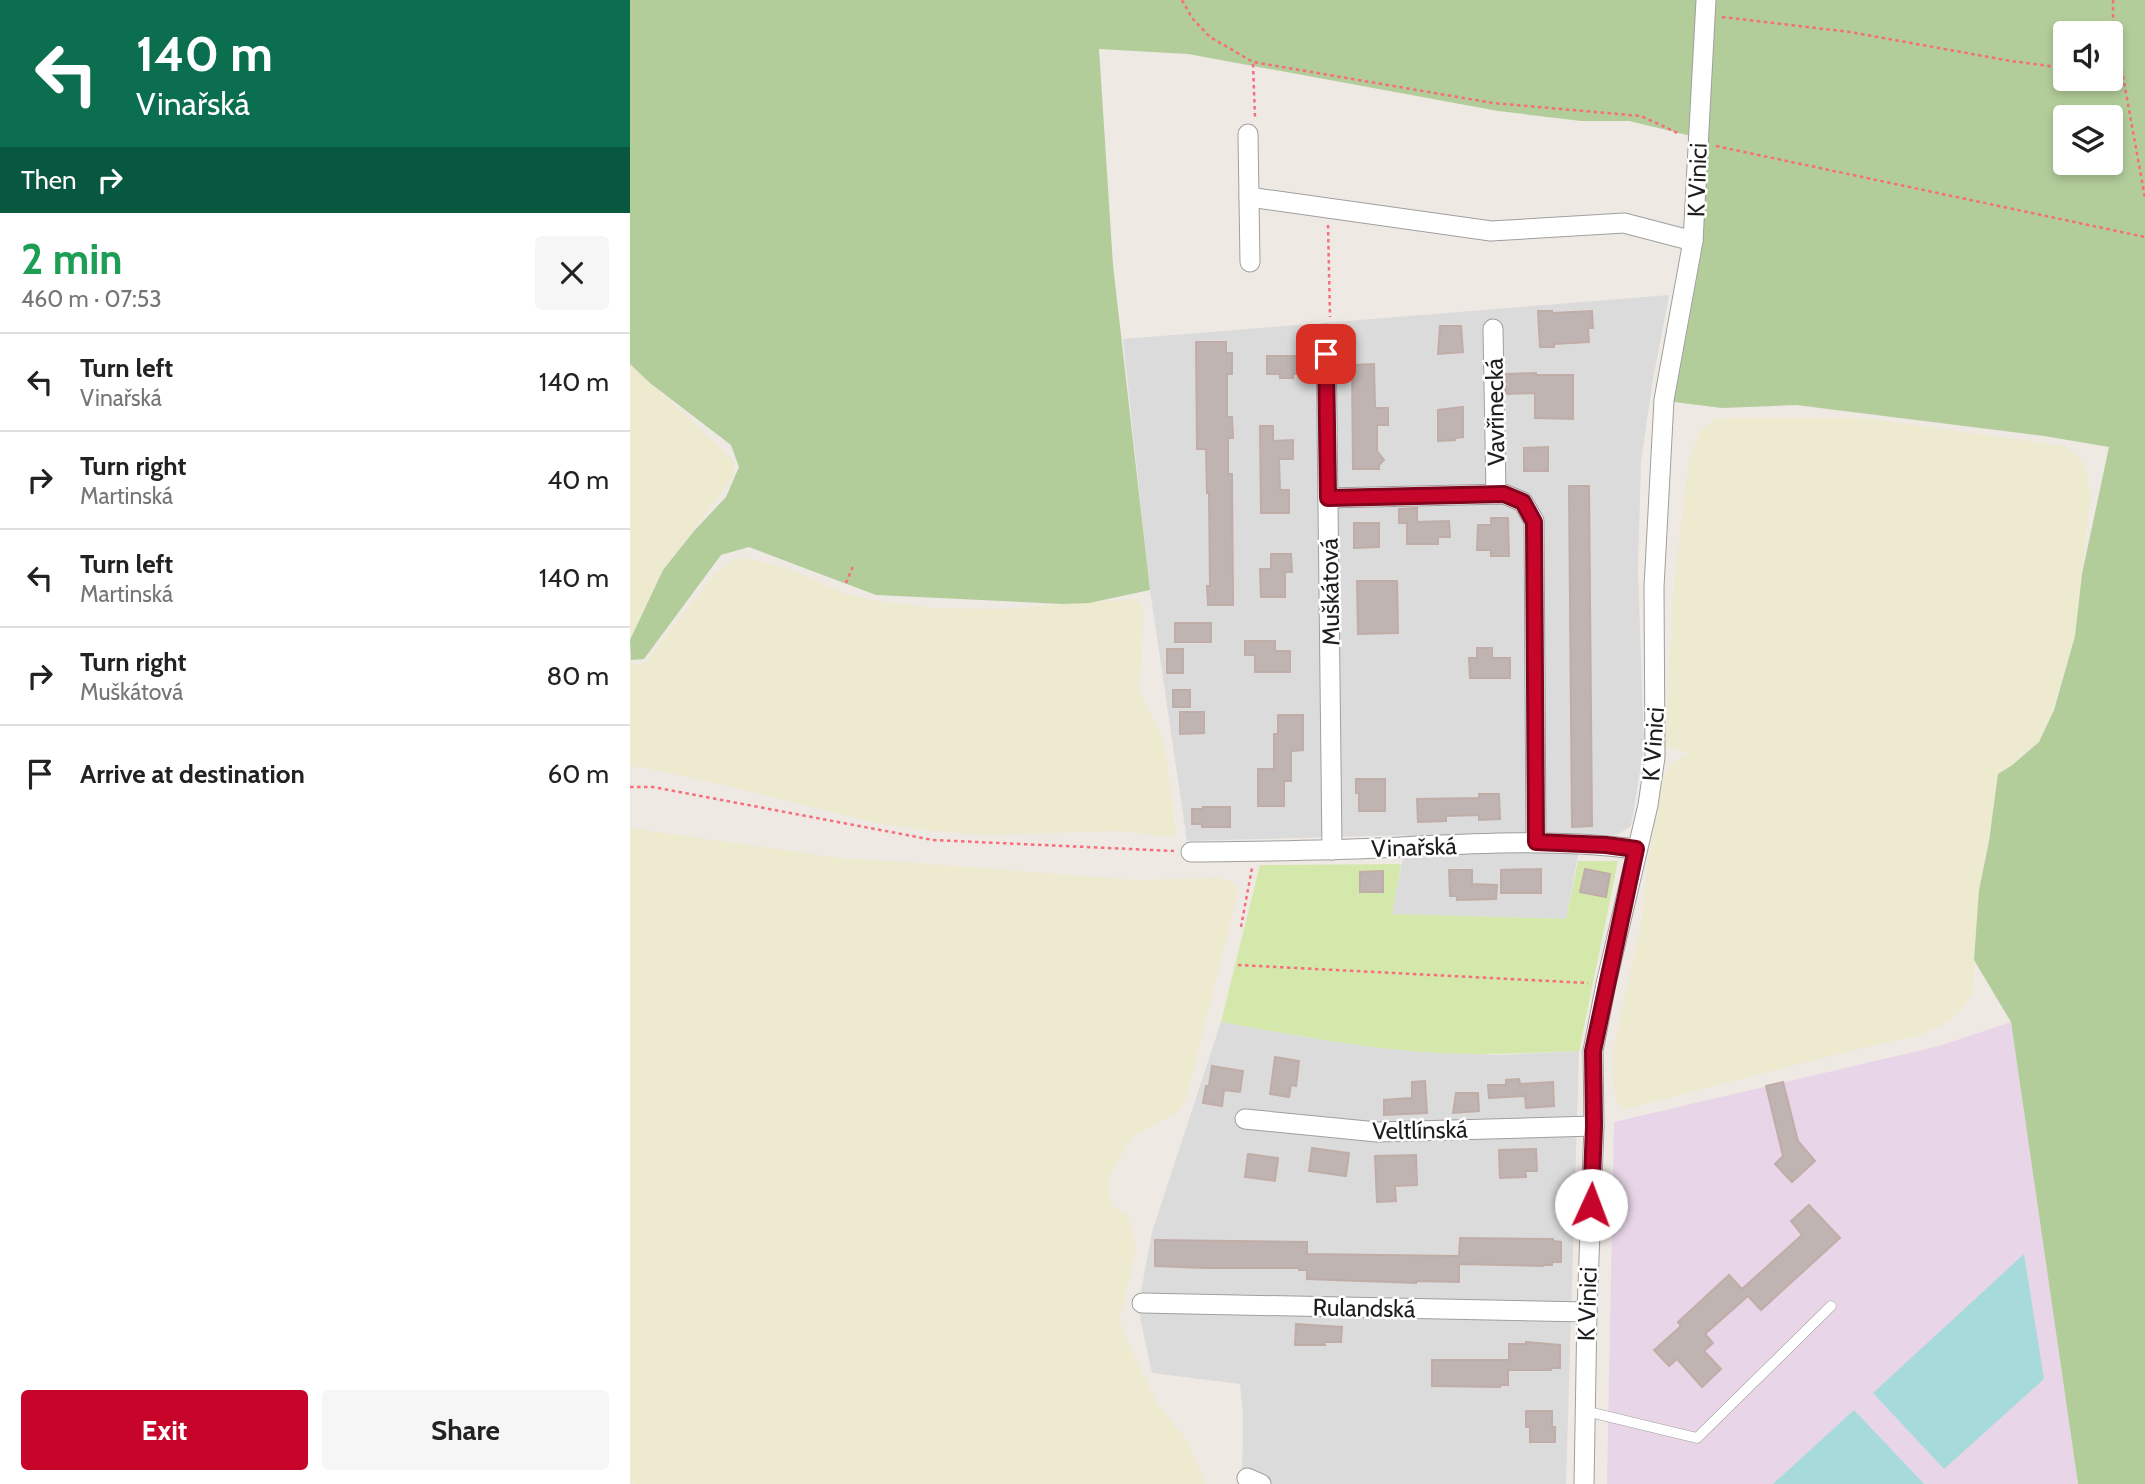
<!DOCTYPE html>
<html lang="en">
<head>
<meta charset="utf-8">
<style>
	:root { --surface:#fff; --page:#f6f6f6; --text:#222; --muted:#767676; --line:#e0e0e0; --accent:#c7052b }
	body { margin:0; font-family:Cabin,sans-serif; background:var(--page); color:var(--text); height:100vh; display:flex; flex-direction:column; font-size:26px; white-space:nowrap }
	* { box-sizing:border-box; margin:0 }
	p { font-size:23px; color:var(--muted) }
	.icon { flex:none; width:38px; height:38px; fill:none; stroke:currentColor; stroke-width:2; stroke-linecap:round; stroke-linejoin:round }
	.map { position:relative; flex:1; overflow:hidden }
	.drawer { display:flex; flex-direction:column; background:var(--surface); width:630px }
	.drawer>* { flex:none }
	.top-card { background:#0b6e4f; color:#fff; overflow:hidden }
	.controls { position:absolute; left:1423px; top:21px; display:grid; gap:14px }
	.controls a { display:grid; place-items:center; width:70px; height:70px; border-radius:7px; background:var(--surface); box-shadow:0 4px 10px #0003; font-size:35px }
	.pin { position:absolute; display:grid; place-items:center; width:60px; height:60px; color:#fff; margin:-30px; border-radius:14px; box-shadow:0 4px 10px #0006 }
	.me { position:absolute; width:77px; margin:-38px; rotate:2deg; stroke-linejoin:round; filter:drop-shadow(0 0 5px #0008) }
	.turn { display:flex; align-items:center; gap:24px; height:147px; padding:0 21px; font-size:32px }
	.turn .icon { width:91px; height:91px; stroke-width:2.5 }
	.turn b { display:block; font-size:49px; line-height:60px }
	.then { display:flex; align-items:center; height:66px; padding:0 21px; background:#0003; gap:14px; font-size:26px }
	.round { display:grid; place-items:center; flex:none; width:74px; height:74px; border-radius:7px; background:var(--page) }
	.head { display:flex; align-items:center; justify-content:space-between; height:119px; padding:0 21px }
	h1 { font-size:42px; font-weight:700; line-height:52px; color:#1e9e55 }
	.action { display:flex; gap:14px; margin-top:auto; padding:14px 21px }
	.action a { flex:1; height:80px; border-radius:7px; background:var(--accent); color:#fff; font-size:28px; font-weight:700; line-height:80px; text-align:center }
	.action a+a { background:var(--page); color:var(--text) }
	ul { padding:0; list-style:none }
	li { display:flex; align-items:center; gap:21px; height:98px; padding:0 21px; border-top:2px solid var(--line) }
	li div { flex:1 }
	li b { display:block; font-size:26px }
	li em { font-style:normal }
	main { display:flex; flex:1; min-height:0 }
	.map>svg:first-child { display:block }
	.residential { fill:#dcdbdb }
	.industrial { fill:#e8d6e8 }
	.farmland { fill:#edead0 }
	.grass { fill:#d5e8ab }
	.forest { fill:#b3cd9a; fill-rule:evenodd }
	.water { fill:#a6dadb }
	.building { fill:#bfb4b1; stroke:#c0ada7; stroke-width:2 }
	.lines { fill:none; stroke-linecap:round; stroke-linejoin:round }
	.lane-casing { stroke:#9f9f9f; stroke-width:11 }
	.street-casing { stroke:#9f9f9f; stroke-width:21 }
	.path { stroke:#f66e7a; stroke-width:2.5; stroke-dasharray:3.5 3.5; stroke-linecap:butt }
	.lane { stroke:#fff; stroke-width:10 }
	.street { stroke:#fff; stroke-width:19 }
	.route-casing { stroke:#81031c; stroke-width:18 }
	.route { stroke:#c7052b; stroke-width:12 }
	.labels { text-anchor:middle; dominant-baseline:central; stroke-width:5; stroke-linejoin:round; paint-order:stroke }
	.street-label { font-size:24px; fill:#1e1e1e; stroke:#fff }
</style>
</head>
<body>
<main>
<section class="drawer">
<div class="top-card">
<div class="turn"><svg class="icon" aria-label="left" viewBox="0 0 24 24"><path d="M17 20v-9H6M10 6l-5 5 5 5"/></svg><div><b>140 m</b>Vinařská</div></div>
<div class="then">Then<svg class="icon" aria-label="right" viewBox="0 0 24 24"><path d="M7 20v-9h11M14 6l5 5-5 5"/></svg></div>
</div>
<div class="head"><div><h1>2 min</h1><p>460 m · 07:53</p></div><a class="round"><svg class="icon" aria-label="close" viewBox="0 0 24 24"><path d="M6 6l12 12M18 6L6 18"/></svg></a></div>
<ul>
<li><svg class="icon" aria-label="left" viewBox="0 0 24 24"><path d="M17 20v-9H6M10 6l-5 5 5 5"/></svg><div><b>Turn left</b><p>Vinařská</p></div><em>140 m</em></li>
<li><svg class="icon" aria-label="right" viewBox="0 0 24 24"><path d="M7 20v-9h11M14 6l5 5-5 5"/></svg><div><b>Turn right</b><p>Martinská</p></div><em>40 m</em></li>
<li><svg class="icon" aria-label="left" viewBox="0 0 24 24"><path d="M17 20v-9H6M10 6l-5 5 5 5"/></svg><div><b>Turn left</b><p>Martinská</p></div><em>140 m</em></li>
<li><svg class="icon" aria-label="right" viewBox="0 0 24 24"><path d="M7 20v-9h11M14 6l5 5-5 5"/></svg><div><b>Turn right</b><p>Muškátová</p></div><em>80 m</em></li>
<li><svg class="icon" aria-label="arrive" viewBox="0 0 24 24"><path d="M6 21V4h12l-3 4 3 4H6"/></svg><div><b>Arrive at destination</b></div><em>60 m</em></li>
</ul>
<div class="action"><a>Exit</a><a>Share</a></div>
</section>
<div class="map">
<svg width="1515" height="1484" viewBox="0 0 1515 1484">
	<rect width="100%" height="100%" fill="#efe9e4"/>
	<g class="residential">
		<polygon points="1039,295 1022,385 1011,462 1008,569 1014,746 1001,826 987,835 952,834 936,919 761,914 778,835 557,841 520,590 493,339"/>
		<polygon points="591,1022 681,1038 793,1052 870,1055 949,1051 936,1484 612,1484 613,1414 610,1384 522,1373 510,1317 511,1292 522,1232"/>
	</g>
	<polygon class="industrial" points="1381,1022 1448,1484 977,1484 984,1122 1309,1046"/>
	<g class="farmland">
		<polygon points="0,364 104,461 104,472 101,480 33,570 0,640"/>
		<polygon points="1086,418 1234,418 1435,446 1452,461 1457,473 1460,498 1445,636 1420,718 1409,742 1392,754 1369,779 1349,890 1343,992 1331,1010 1318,1022 1291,1035 1224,1050 995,1109 987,1103 984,1089 983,1052 1012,918 1018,860 1032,780 1042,764 1059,753 1035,747 1044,583 1059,460 1069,432"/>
		<polygon points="115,558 157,568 213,593 248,601 307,608 371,609 504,599 510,603 513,610 512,667 508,685 510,692 530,734 537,759 546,835 539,837 490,831 347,835 295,830 246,823 106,788 16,768 0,767 0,659 8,665 16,662 84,574 105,559"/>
		<polygon points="0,828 217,859 235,859 507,880 587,878 601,881 607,889 605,904 556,1099 548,1112 502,1137 480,1175 478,1187 483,1206 498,1215 506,1248 490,1318 492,1330 528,1405 557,1440 576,1484 5,1484 0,1481"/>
	</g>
	<path class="grass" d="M948 861H988L949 1051C897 1053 846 1056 793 1052 725 1047 658 1034 591 1022L630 865 771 864 762 914 936 919Z"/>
	<path class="forest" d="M0 0H1515V1484H1448L1381 1022 1344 960 1349 890 1359 841 1368 774 1381 766 1409 742 1424 710 1445 636 1452 574 1479 447 1414 436 1166 405 1092 408 1044 402 1072 249 1078 140 999 121H951L868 111 558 54 469 49 483 265 520 590 459 603 432 604 246 595 119 547 91 555 14 659 1 660 0 640 33 570 64 531 96 497 109 467 101 445 20 383 0 364ZM1435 33H1480V79H1435ZM1435 117H1480V163H1435Z"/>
	<g class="water">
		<polygon points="1394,1254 1414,1379 1314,1469 1243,1393"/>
		<polygon points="1224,1410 1294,1484 1143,1484"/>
	</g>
	<g class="building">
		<polygon points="908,311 922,311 922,313 962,311 963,328 958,328 959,342 924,344 924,347 910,347"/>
		<polygon points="810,326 831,326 833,352 808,354"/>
		<polygon points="566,342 596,342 596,353 602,353 602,374 597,374 597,417 602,417 603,438 598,438 598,474 602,474 603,605 578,605 577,586 580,586 579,493 577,493 576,449 567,449"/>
		<polygon points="637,356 672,356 673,373 663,374 663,378 650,378 650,374 637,374"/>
		<polygon points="744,364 745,408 758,408 758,425 747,425 747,451 754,460 749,465 749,469 723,469 722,365"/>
		<polygon points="906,373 906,375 943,375 943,419 905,418 905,393 876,394 876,374"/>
		<polygon points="833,407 833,437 825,438 825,440 808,441 808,410"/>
		<polygon points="630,426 643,426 643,441 663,440 663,459 649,459 650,490 659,490 659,513 631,513"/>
		<polygon points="918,447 918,471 894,471 894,448"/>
		<polygon points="939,486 959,486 962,826 942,827"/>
		<polygon points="787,508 787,522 819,521 820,537 808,537 808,544 777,544 777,523 769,523 769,509"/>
		<polygon points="861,518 878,518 879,556 861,556 861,550 847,550 848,525 861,525"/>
		<polygon points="724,523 749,523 749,547 724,548"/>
		<polygon points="641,554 661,554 662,572 655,572 655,597 631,597 630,569 641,569"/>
		<polygon points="727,581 767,581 768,633 728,634"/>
		<rect x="545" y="623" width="36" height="19"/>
		<polygon points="615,641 645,641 645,651 660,651 660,672 625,672 625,655 615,655"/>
		<polygon points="847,648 862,648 862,658 880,658 880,678 840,678 839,658 847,658"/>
		<rect x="537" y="649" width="16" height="24"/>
		<rect x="543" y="690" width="17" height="17"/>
		<polygon points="550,712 574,712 574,733 550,734"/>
		<polygon points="648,715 673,715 673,750 661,751 661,781 654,781 654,806 628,806 628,769 644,769 644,734 648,734"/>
		<polygon points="726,779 755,779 755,811 729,811 729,793 726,793"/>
		<polygon points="849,794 869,794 870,819 849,820 849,815 816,816 816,821 788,822 787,799 849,798"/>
		<polygon points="573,807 600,807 600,827 572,827 572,824 562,824 562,809 573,809"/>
		<polygon points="911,869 911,893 871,893 871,870"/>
		<polygon points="955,869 980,874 976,897 950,892"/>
		<polygon points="819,870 842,870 842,884 867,885 866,899 827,900 827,896 820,896"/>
		<polygon points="753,871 753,892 730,892 730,872"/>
		<polygon points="645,1057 669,1061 666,1086 661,1085 659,1097 640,1094"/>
		<polygon points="582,1066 613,1071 610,1092 594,1090 592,1106 573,1103 576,1086 579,1086"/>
		<polygon points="889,1079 890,1084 923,1082 924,1106 896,1108 895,1096 859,1098 858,1085 876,1085 876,1080"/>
		<polygon points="795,1081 797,1113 754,1115 754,1100 782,1098 782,1082"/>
		<polygon points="1153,1082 1168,1141 1185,1161 1162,1182 1145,1164 1153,1156 1136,1086"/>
		<polygon points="826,1093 848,1093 849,1111 823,1113"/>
		<polygon points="682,1148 719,1153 716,1176 679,1171"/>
		<polygon points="906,1149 907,1171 895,1171 896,1177 870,1178 869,1150"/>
		<polygon points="618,1154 648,1158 645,1181 615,1177"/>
		<polygon points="786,1155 787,1185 765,1186 766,1201 747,1202 745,1156"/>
		<polygon points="1179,1205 1210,1238 1131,1310 1118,1296 1075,1334 1083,1343 1074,1351 1091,1369 1072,1387 1047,1359 1039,1366 1024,1350 1051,1326 1048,1322 1099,1275 1112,1289 1172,1235 1161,1221"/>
		<polygon points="830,1238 923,1239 923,1241 931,1242 931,1262 922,1262 922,1265 913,1265 913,1266 829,1264 829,1282 786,1281 786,1283 677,1279 677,1270 669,1270 669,1268 576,1268 525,1266 525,1240 677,1242 677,1254 829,1256"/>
		<polygon points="666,1324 712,1327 711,1342 694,1342 695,1345 665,1345"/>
		<polygon points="896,1342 930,1345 930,1368 921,1368 921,1370 878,1370 878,1385 870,1385 870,1387 802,1386 802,1360 879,1360 879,1344 896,1344"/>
		<polygon points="896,1411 922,1411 922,1427 925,1427 925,1442 900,1442 900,1427 896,1427"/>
	</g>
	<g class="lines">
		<g class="lane-casing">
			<polyline id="lane" points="955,1411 1067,1438 1201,1306"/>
		</g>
		<g class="street-casing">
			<g id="street">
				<polyline points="618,134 620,262"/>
				<polyline points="619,197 861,231 994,223 1063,241"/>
				<polyline points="863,329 866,494"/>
				<polyline points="696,334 702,850"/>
				<polyline points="698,498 874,494 893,502 904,521 906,842"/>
				<path d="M561 852C624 851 686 851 749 848 834 844 921 838 1006 849"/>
				<polyline points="615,1119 747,1132 964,1126"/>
				<polyline points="512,1303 957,1312"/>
				<polyline points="617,1478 631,1484"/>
				<polyline points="954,1484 957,1312 964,1126 963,1051 976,984 1018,805 1025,757 1024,587 1034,400 1063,241 1076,0"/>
			</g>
		</g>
		<g class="path">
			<polyline points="552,0 562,18 580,37 623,62 863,103 1011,116 1050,134"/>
			<polyline points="1483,0 1483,21 1515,198"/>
			<polyline points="1092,17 1220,32 1381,61 1435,68"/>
			<polyline points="623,64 625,117"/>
			<polyline points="1480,73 1493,75"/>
			<polyline points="1086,146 1515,237"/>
			<polyline points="698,225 700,317"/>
			<polyline points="216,583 224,564"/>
			<polyline points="0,787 23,787 303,840 544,851"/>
			<polyline points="611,927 622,868"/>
			<polyline points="608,965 958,983"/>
		</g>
		<use href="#lane" class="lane"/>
		<use href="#street" class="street"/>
	</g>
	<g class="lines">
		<g class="route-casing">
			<polyline id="route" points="696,354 698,498 874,494 893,502 904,522 906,842 976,845 1006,849 963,1051 964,1126 961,1205"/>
		</g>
		<use href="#route" class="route"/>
	</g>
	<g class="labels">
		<g class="street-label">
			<text transform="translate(1067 180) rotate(-88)">K Vinici</text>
			<text transform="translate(865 412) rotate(-91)">Vavřinecká</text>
			<text transform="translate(700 592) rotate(-91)">Muškátová</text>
			<text transform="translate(1023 744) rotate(-86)">K Vinici</text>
			<text transform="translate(784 847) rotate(-2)">Vinařská</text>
			<text transform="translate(790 1130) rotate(-1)">Veltlínská</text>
			<text transform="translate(957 1304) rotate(-88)">K Vinici</text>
			<text transform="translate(734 1308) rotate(1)">Rulandská</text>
		</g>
	</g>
</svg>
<div class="controls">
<a><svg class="icon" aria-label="sound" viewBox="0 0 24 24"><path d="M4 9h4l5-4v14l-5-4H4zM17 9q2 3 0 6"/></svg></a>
<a><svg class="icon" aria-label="layers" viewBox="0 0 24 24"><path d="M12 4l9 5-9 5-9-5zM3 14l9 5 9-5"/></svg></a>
</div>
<div class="pin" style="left:696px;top:354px;background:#d93025"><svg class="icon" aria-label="arrive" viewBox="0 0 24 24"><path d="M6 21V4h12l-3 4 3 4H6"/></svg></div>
<svg class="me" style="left:961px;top:1205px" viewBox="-20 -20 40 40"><circle r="19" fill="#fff"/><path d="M0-13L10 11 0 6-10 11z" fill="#c7052b"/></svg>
</div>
</main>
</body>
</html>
